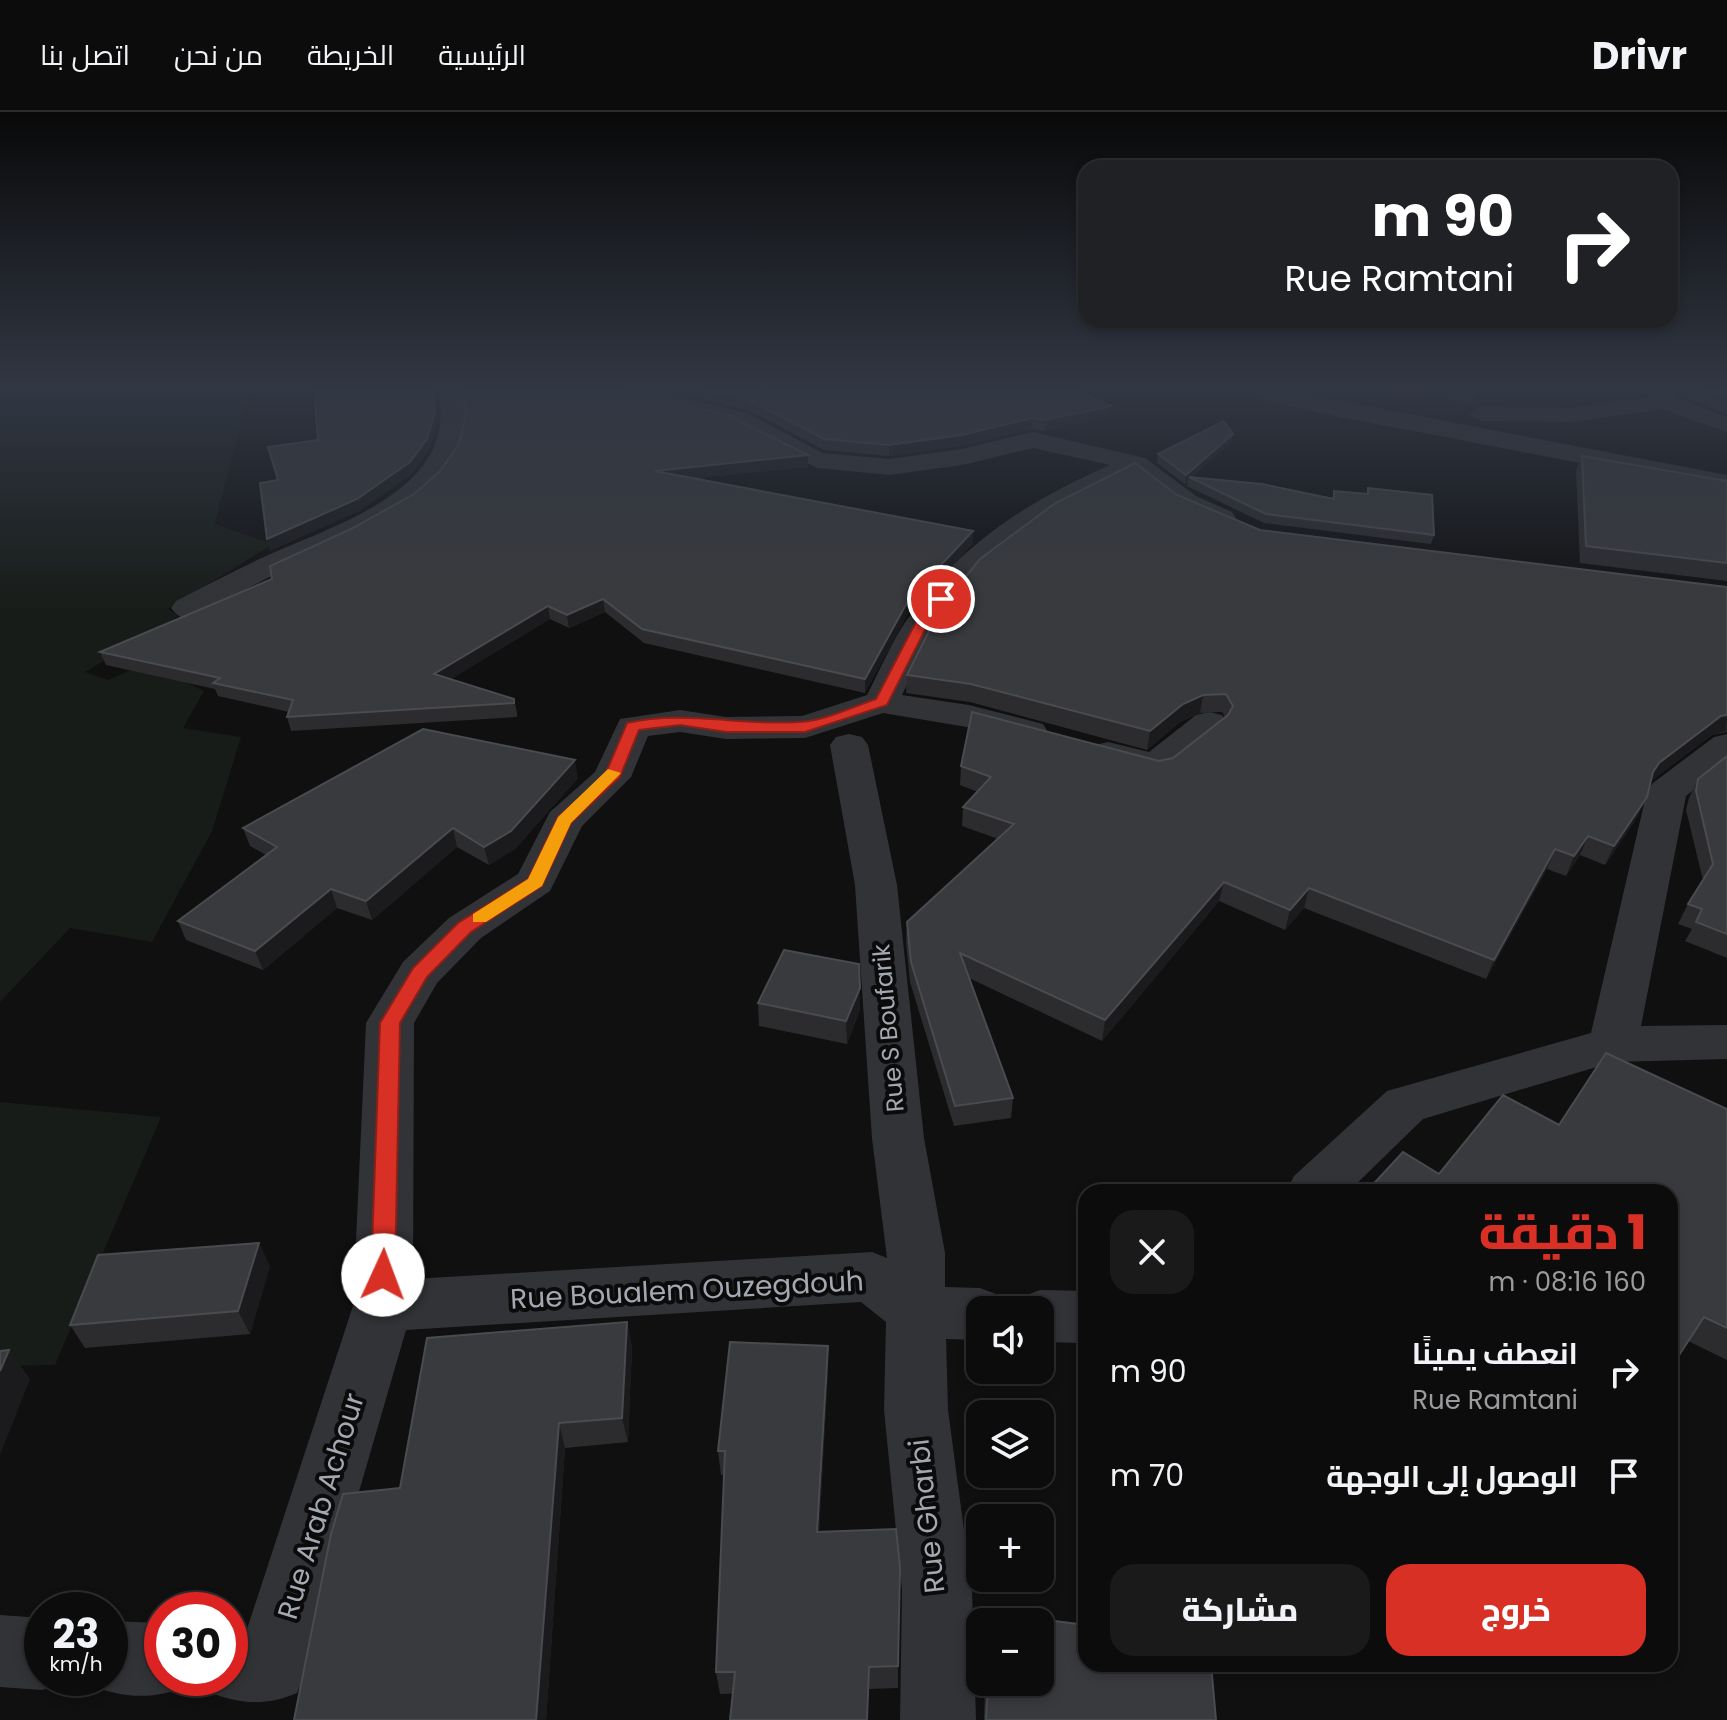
<!DOCTYPE html>
<html lang="ar">
<head>
<meta charset="utf-8">
<style>
	:root { --surface:#0c0c0d; --page:#1a1a1b; --text:#f1f3f6; --muted:#9a9b9d; --line:#2c2c2e; --accent:#d93025 }
	body { margin:0; font-family:Poppins,Cairo,sans-serif; background:var(--page); color:var(--text); direction:rtl; height:100vh; display:flex; flex-direction:column; font-size:30px; white-space:nowrap }
	* { box-sizing:border-box; margin:0 }
	p { font-size:26px; color:var(--muted) }
	.icon { flex:none; width:44px; height:44px; fill:none; stroke:currentColor; stroke-width:2; stroke-linecap:round; stroke-linejoin:round }
	.map { position:relative; flex:1; overflow:hidden; direction:ltr }
	.details { position:absolute; left:1078px; top:1072px; width:600px; height:488px; display:flex; flex-direction:column; background:var(--surface); border-radius:24px; box-shadow:0 4px 12px #0003,0 0 0 2px var(--line); direction:rtl }
	.details>* { flex:none }
	.guide { position:absolute; left:1078px; top:48px; width:600px; height:168px; border-radius:24px; box-shadow:0 4px 12px #0003,0 0 0 2px var(--line); direction:rtl; background:#202124; color:#fff; overflow:hidden }
	.fabs { position:absolute; left:966px; top:1184px; display:grid; gap:16px }
	.fabs a { display:grid; place-items:center; width:88px; height:88px; border-radius:16px; background:var(--surface); box-shadow:0 4px 12px #0003,0 0 0 2px var(--line); font-size:40px }
	.speed { position:absolute; left:24px; top:1480px; display:flex; gap:16px; font-size:40px; font-weight:700; text-align:center }
	.speed>* { display:grid; place-content:center; width:104px; height:104px; border-radius:50%; background:var(--surface); box-shadow:0 4px 12px #0003,0 0 0 2px var(--line); line-height:1 }
	.speed small { font-size:20px; font-weight:400 }
	.speed .limit { border:12px solid #d22; background:#fff; color:#111 }
	.pin { position:absolute; display:grid; place-items:center; width:68px; height:68px; color:#fff; margin:-34px; border:4px solid #fff; border-radius:50%; box-shadow:0 2px 8px #0007 }
	.me { position:absolute; width:88px; margin:-44px; rotate:2deg; stroke-linejoin:round; filter:drop-shadow(0 0 6px #0008) }
	.turn { display:flex; align-items:center; gap:28px; height:168px; padding:0 32px; font-size:36px }
	.turn .icon { width:104px; height:104px; stroke-width:2.5 }
	.turn b { display:block; font-size:56px; line-height:68px }
	.round { display:grid; place-items:center; flex:none; width:84px; height:84px; border-radius:24px; background:var(--page) }
	.head { display:flex; align-items:center; justify-content:space-between; height:136px; padding:0 32px }
	h1 { font-size:48px; font-weight:800; line-height:60px; color:var(--accent) }
	.cta { display:flex; gap:16px; margin-top:auto; padding:16px 32px }
	.cta a { flex:1; height:92px; border-radius:24px; background:var(--accent); color:#fff; font-size:32px; font-weight:800; line-height:92px; text-align:center }
	.cta a+a { background:var(--page); color:var(--text) }
	ul { padding:0; list-style:none }
	li { display:flex; align-items:center; gap:24px; height:104px; padding:0 32px }
	li div { flex:1 }
	li b { display:block; font-size:30px }
	li em { font-style:normal }
	header { display:flex; align-items:center; gap:48px; box-sizing:border-box; height:112px; padding:0 40px; background:var(--surface); border-bottom:2px solid var(--line) }
	header strong { font-size:38px }
	nav { display:flex; gap:44px; margin-inline-start:auto; font-size:28px }
	.map>svg:first-child { display:block }
	.green { fill:#171c18 }
	.lines { fill:none; stroke-linecap:round; stroke-linejoin:round }
	.minor { fill:#323336; fill-rule:evenodd }
	.wall { fill:#2c2c2f }
	.shaded-wall { fill:#1b1b1d }
	.building { fill:#393a3d; stroke:#494b4f; stroke-width:2 }
	.route { fill:#d93025; stroke:#8d1f18; stroke-width:2 }
	.slow { fill:#f59e0b }
	.labels { text-anchor:middle; dominant-baseline:central; stroke-width:8; stroke-linejoin:round; paint-order:stroke }
	.street-label { font-size:24px; fill:#a3a8b1; stroke:#0b0b0c }
	.near-street-label { font-size:28px; fill:#a3a8b1; stroke:#0b0b0c }
</style>
</head>
<body>
<header>
<strong>Drivr</strong>
<nav><a>الرئيسية</a><a>الخريطة</a><a>من نحن</a><a>اتصل بنا</a></nav>
</header>
<div class="map">
<svg width="1727" height="1608" viewBox="0 0 1727 1608">
	<rect width="100%" height="100%" fill="#101011"/>
	<g class="green">
		<polygon points="0,278 249,278 215,412 273,432 168,497 179,504 85,560 108,568 146,551 204,579 183,616 241,625 212,719 152,830 70,816 0,890"/>
		<polygon points="0,990 161,1005 55,1253 0,1254"/>
	</g>
	<g class="lines">
		<g class="minor">
			<path d="M437 278H461C492 378 362 422 294 453 266 466 239 481 212 496L215 501 210 508C196 511 180 509 171 496L176 489C209 472 241 455 275 440 340 411 463 374 437 278Z"/>
			<path d="M605 278H649L747 301 823 341 889 347 962 337 1033 320 1145 346 1196 384 1232 400 1236 406 1232 412C1198 421 1159 382 1133 363 1059 395 983 439 938 510 924 533 914 559 902 583L969 593 1043 612 1048 620 1043 628 1030 631 967 615 883 601 805 626 726 627 680 620 648 624 631 665 582 714 550 779 481 826 437 871 414 911 413 1167 872 1140 887 1146 872 1026 855 773 830 633 836 625 849 622 862 625 868 633 897 773 924 1026 945 1141V1175L980 1176 1001 1184 1008 1198H980V1228L946 1227 948 1298 972 1478 976 1608H900L902 1478 884 1298 886 1210 861 1190 406 1218 308 1555 297 1581C264 1595 237 1592 204 1578L199 1566H230V1515L247 1517 353 1194 366 911 403 850 449 806 518 762 550 700 595 660 620 607 680 598 726 605 802 604 867 583C881 556 893 526 911 502 962 431 1032 387 1110 353L1033 336 962 353 889 363 817 356 730 311 609 283Z"/>
			<polygon points="1240,278 1283,278 1727,363 1727,379 1319,301 1244,283"/>
			<polygon points="1654,278 1678,278 1677,286 1727,305 1727,320 1663,297 1572,310 1481,309 1469,302 1481,295 1572,296 1654,284"/>
			<polygon points="1209,600 1222,603 1227,611 1168,662 1155,665 1095,649 1089,641 1095,633 1108,630 1149,640 1196,603"/>
			<polygon points="1727,622 1727,651 1686,684 1641,914 1727,913 1727,947 1613,950 1423,1007 1348,1080 1286,1080 1294,1064 1387,979 1591,921 1647,679 1653,671 1714,625"/>
			<polygon points="1040,1178 1086,1179 1086,1231 1040,1230 1040,1198 1013,1198 1019,1186"/>
			<polygon points="0,1503 42,1506 42,1566 68,1568 42,1578 0,1575"/>
			<path d="M110 1509 162 1511V1566H191L188 1574C151 1589 121 1586 84 1571L82 1566H110Z"/>
		</g>
	</g>
	<g class="wall">
		<polygon points="663,278 802,278 1110,304 1045,319 1032,317 961,334 889,344 824,338 748,298"/>
		<polygon points="1382,278 1479,278 1474,291"/>
		<polygon points="1615,278 1652,278 1651,281 1635,284"/>
		<polygon points="1679,278 1727,278 1727,302 1680,284"/>
		<polygon points="466,303 808,355 695,366 973,419 973,431 909,500 865,581 644,531 605,500 569,516 550,507 450,567 514,587 517,601 517,605 291,619 287,605 289,600 218,584 215,577 106,553 100,540 272,467 351,417 414,382 439,360 458,334"/>
		<polygon points="1233,322 1231,330 1192,365 1332,386 1334,379 1367,382 1368,376 1434,423 1431,432 1264,411 1187,374 1188,369 1185,372 1157,351 1158,342"/>
		<polygon points="1582,344 1727,369 1727,469 1580,451 1576,359"/>
		<polygon points="1177,383 1260,418 1727,475 1727,620 1712,623 1651,669 1638,704 1605,753 1580,743 1566,764 1547,757 1486,867 1304,796 1285,818 1219,789 1102,929 969,866 1013,986 1011,1006 954,1014 910,870 906,830 907,810 998,727 962,714 963,695 978,680 960,673 961,654 1159,649 1173,646 1225,605 1222,600 1200,601 1180,610 1147,638 970,590 906,581 907,563"/>
		<polygon points="1727,644 1727,846 1685,829 1692,817 1678,812 1688,792 1703,768 1686,698 1689,686 1698,667"/>
		<polygon points="578,666 515,737 489,753 457,735 372,808 337,796 263,858 186,828 178,809 266,743 250,734 243,716"/>
		<polygon points="758,891 860,898 847,932 759,914"/>
		<polygon points="1727,997 1727,1248 1688,1229 1439,1062 1559,1013"/>
		<polygon points="270,1154 250,1222 85,1236 70,1213"/>
		<polygon points="627,1210 632,1235 628,1330 565,1336 546,1608 294,1608 400,1376"/>
		<polygon points="828,1234 828,1258 819,1420 898,1554 898,1576 720,1582 716,1560 724,1363 721,1363 718,1339"/>
		<polygon points="990,1501 1086,1513 1086,1552 1211,1552 1216,1608 984,1608 985,1570 1040,1570 1040,1510 989,1510"/>
	</g>
	<g class="shaded-wall">
		<polygon points="433,278 434,278 437,311 429,338 412,362 360,399 270,439 267,427"/>
		<polygon points="1637,278 1652,278 1651,281 1635,284"/>
		<polygon points="1111,294 1110,304 1045,319 1046,308"/>
		<polygon points="1033,306 1032,317 961,334 889,344 889,333"/>
		<polygon points="1233,322 1231,330 1191,366 1189,365 1188,369 1185,372 1186,363"/>
		<polygon points="808,343 808,355 656,370 655,359"/>
		<polygon points="973,419 973,431 909,500 865,581 865,567 909,487"/>
		<polygon points="603,487 605,500 569,516 567,503"/>
		<polygon points="548,494 550,507 437,576 434,562"/>
		<polygon points="1203,583 1200,601 1180,610 1147,638 1150,619 1183,592"/>
		<polygon points="1727,603 1726,619 1712,623 1651,669 1653,660 1659,651 1721,604"/>
		<polygon points="575,648 578,666 515,737 489,753 484,735"/>
		<polygon points="1647,685 1638,704 1605,753 1614,734"/>
		<polygon points="453,716 457,735 372,808 366,789"/>
		<polygon points="1588,724 1580,743 1566,764 1574,744"/>
		<polygon points="1555,737 1547,757 1486,867 1494,848"/>
		<polygon points="1224,770 1219,789 1102,929 1105,908"/>
		<polygon points="1309,776 1304,796 1285,818 1290,798"/>
		<polygon points="331,777 337,796 263,858 255,839"/>
		<polygon points="860,876 860,898 847,932 846,909"/>
		<polygon points="259,1131 270,1154 250,1222 238,1199"/>
		<polygon points="627,1210 632,1235 628,1330 622,1306"/>
		<polygon points="828,1234 828,1258 818,1443 817,1420"/>
		<polygon points="9,1238 30,1267 0,1343 0,1259"/>
		<polygon points="559,1311 565,1336 546,1608 536,1608"/>
	</g>
	<g class="building">
		<polygon points="314,278 433,278 435,300 427,327 410,350 357,387 267,427 260,371 278,368 268,335 318,328"/>
		<polygon points="463,278 619,278 728,303 808,343 655,359 973,419 909,487 865,567 642,517 603,487 567,503 548,494 434,562 514,587 514,591 287,605 293,588 213,571 220,566 100,540 272,467 270,454 351,417 414,382 439,360 458,334 466,303"/>
		<polygon points="707,278 1076,278 1111,294 1046,308 1033,306 962,323 889,333 824,327 747,287"/>
		<polygon points="1707,278 1727,278 1727,285"/>
		<polygon points="1224,309 1233,322 1186,363 1158,342"/>
		<polygon points="1582,344 1727,369 1727,451 1586,434"/>
		<polygon points="1135,351 1177,383 1260,418 1727,475 1727,603 1721,604 1659,651 1653,660 1647,685 1614,734 1588,724 1574,744 1555,737 1494,848 1309,776 1290,798 1224,770 1105,908 960,841 1013,986 955,994 911,850 907,810 1014,712 963,695 991,665 961,654 972,600 1159,649 1173,646 1228,603 1233,594 1226,582 1203,583 1183,592 1150,619 971,572 907,563 941,495 980,447 1054,392"/>
		<polygon points="1189,365 1262,372 1334,387 1334,379 1368,382 1368,376 1432,383 1434,423 1266,402"/>
		<polygon points="423,617 575,648 511,719 484,735 453,716 366,789 331,777 255,839 178,809 277,735 243,716"/>
		<polygon points="1727,644 1727,822 1696,810 1702,797 1688,792 1713,752 1696,679 1698,667"/>
		<polygon points="784,838 859,852 860,876 846,909 758,891"/>
		<polygon points="1606,941 1727,997 1727,1216 1704,1205 1670,1257 1670,1080 1366,1080 1403,1040 1439,1062 1503,983 1559,1013"/>
		<polygon points="259,1131 238,1199 70,1213 98,1143"/>
		<polygon points="627,1210 622,1306 559,1311 536,1608 294,1608 331,1422 343,1382 400,1376 427,1226"/>
		<polygon points="730,1230 828,1234 817,1420 896,1417 900,1455 898,1554 869,1555 867,1608 730,1608 735,1560 716,1560 725,1339 718,1339"/>
		<polygon points="9,1238 0,1259 0,1239"/>
		<polygon points="990,1501 1086,1513 1086,1552 1211,1552 1216,1608 986,1608 988,1570 1040,1570 1040,1510 990,1510"/>
	</g>
	<linearGradient id="sky" x2="0" y2="1"><stop stop-color="#090909"/><stop offset="0.55" stop-color="#313743"/><stop offset="1" stop-color="#313743" stop-opacity="0"/></linearGradient>
	<rect width="1727" height="503" fill="url(#sky)"/>
	<path class="route" d="M936 484 948 487 930 508 887 593 805 620H726L680 613 639 618 620 665 571 711 542 774 471 820 427 865 400 911 395 1163 392 1170 383 1173 375 1170 371 1163 380 911 413 856 458 811 528 767 558 705 605 663 627 611C683 598 742 614 799 610 824 609 852 595 876 587L918 506Z"/>
	<polygon class="slow" points="608,657 621,661 571,711 542,774 486,810 473,810 473,802 528,767 558,705"/>
	<g class="labels">
		<g class="street-label">
			<text transform="translate(888 916) rotate(-95)">Rue S Boufarik</text>
		</g>
		<g class="near-street-label">
			<text transform="translate(687 1178) rotate(-3)">Rue Boualem Ouzegdouh</text>
			<text transform="translate(321 1394) rotate(-73)">Rue Arab Achour</text>
			<text transform="translate(927 1404) rotate(-96)">Rue Gharbi</text>
		</g>
	</g>
</svg>
<div class="fabs">
<a><svg class="icon" aria-label="sound" viewBox="0 0 24 24"><path d="M4 9h4l5-4v14l-5-4H4zM17 9q2 3 0 6"/></svg></a>
<a><svg class="icon" aria-label="layers" viewBox="0 0 24 24"><path d="M12 4l9 5-9 5-9-5zM3 14l9 5 9-5"/></svg></a>
<a>+</a>
<a>−</a>
</div>
<div class="speed"><div>23<small>km/h</small></div><div class="limit">30</div></div>
<div class="pin" style="left:941px;top:487px;background:#d93025"><svg class="icon" aria-label="arrive" viewBox="0 0 24 24"><path d="M6 21V4h12l-3 4 3 4H6"/></svg></div>
<svg class="me" style="left:383px;top:1163px" viewBox="-20 -20 40 40"><circle r="19" fill="#fff"/><path d="M0-13L10 11 0 6-10 11z" fill="#d93025"/></svg>
<div class="guide">
<div class="turn"><svg class="icon" aria-label="right" viewBox="0 0 24 24"><path d="M7 20v-9h11M14 6l5 5-5 5"/></svg><div><b>90 m</b>Rue Ramtani</div></div>
</div>
<section class="details">
<div class="head"><div><h1>1 دقيقة</h1><p>160 m · 08:16</p></div><a class="round"><svg class="icon" aria-label="close" viewBox="0 0 24 24"><path d="M6 6l12 12M18 6L6 18"/></svg></a></div>
<ul>
<li><svg class="icon" aria-label="right" viewBox="0 0 24 24"><path d="M7 20v-9h11M14 6l5 5-5 5"/></svg><div><b>انعطف يمينًا</b><p>Rue Ramtani</p></div><em>90 m</em></li>
<li><svg class="icon" aria-label="arrive" viewBox="0 0 24 24"><path d="M6 21V4h12l-3 4 3 4H6"/></svg><div><b>الوصول إلى الوجهة</b></div><em>70 m</em></li>
</ul>
<div class="cta"><a>خروج</a><a>مشاركة</a></div>
</section>
</div>
</body>
</html>
